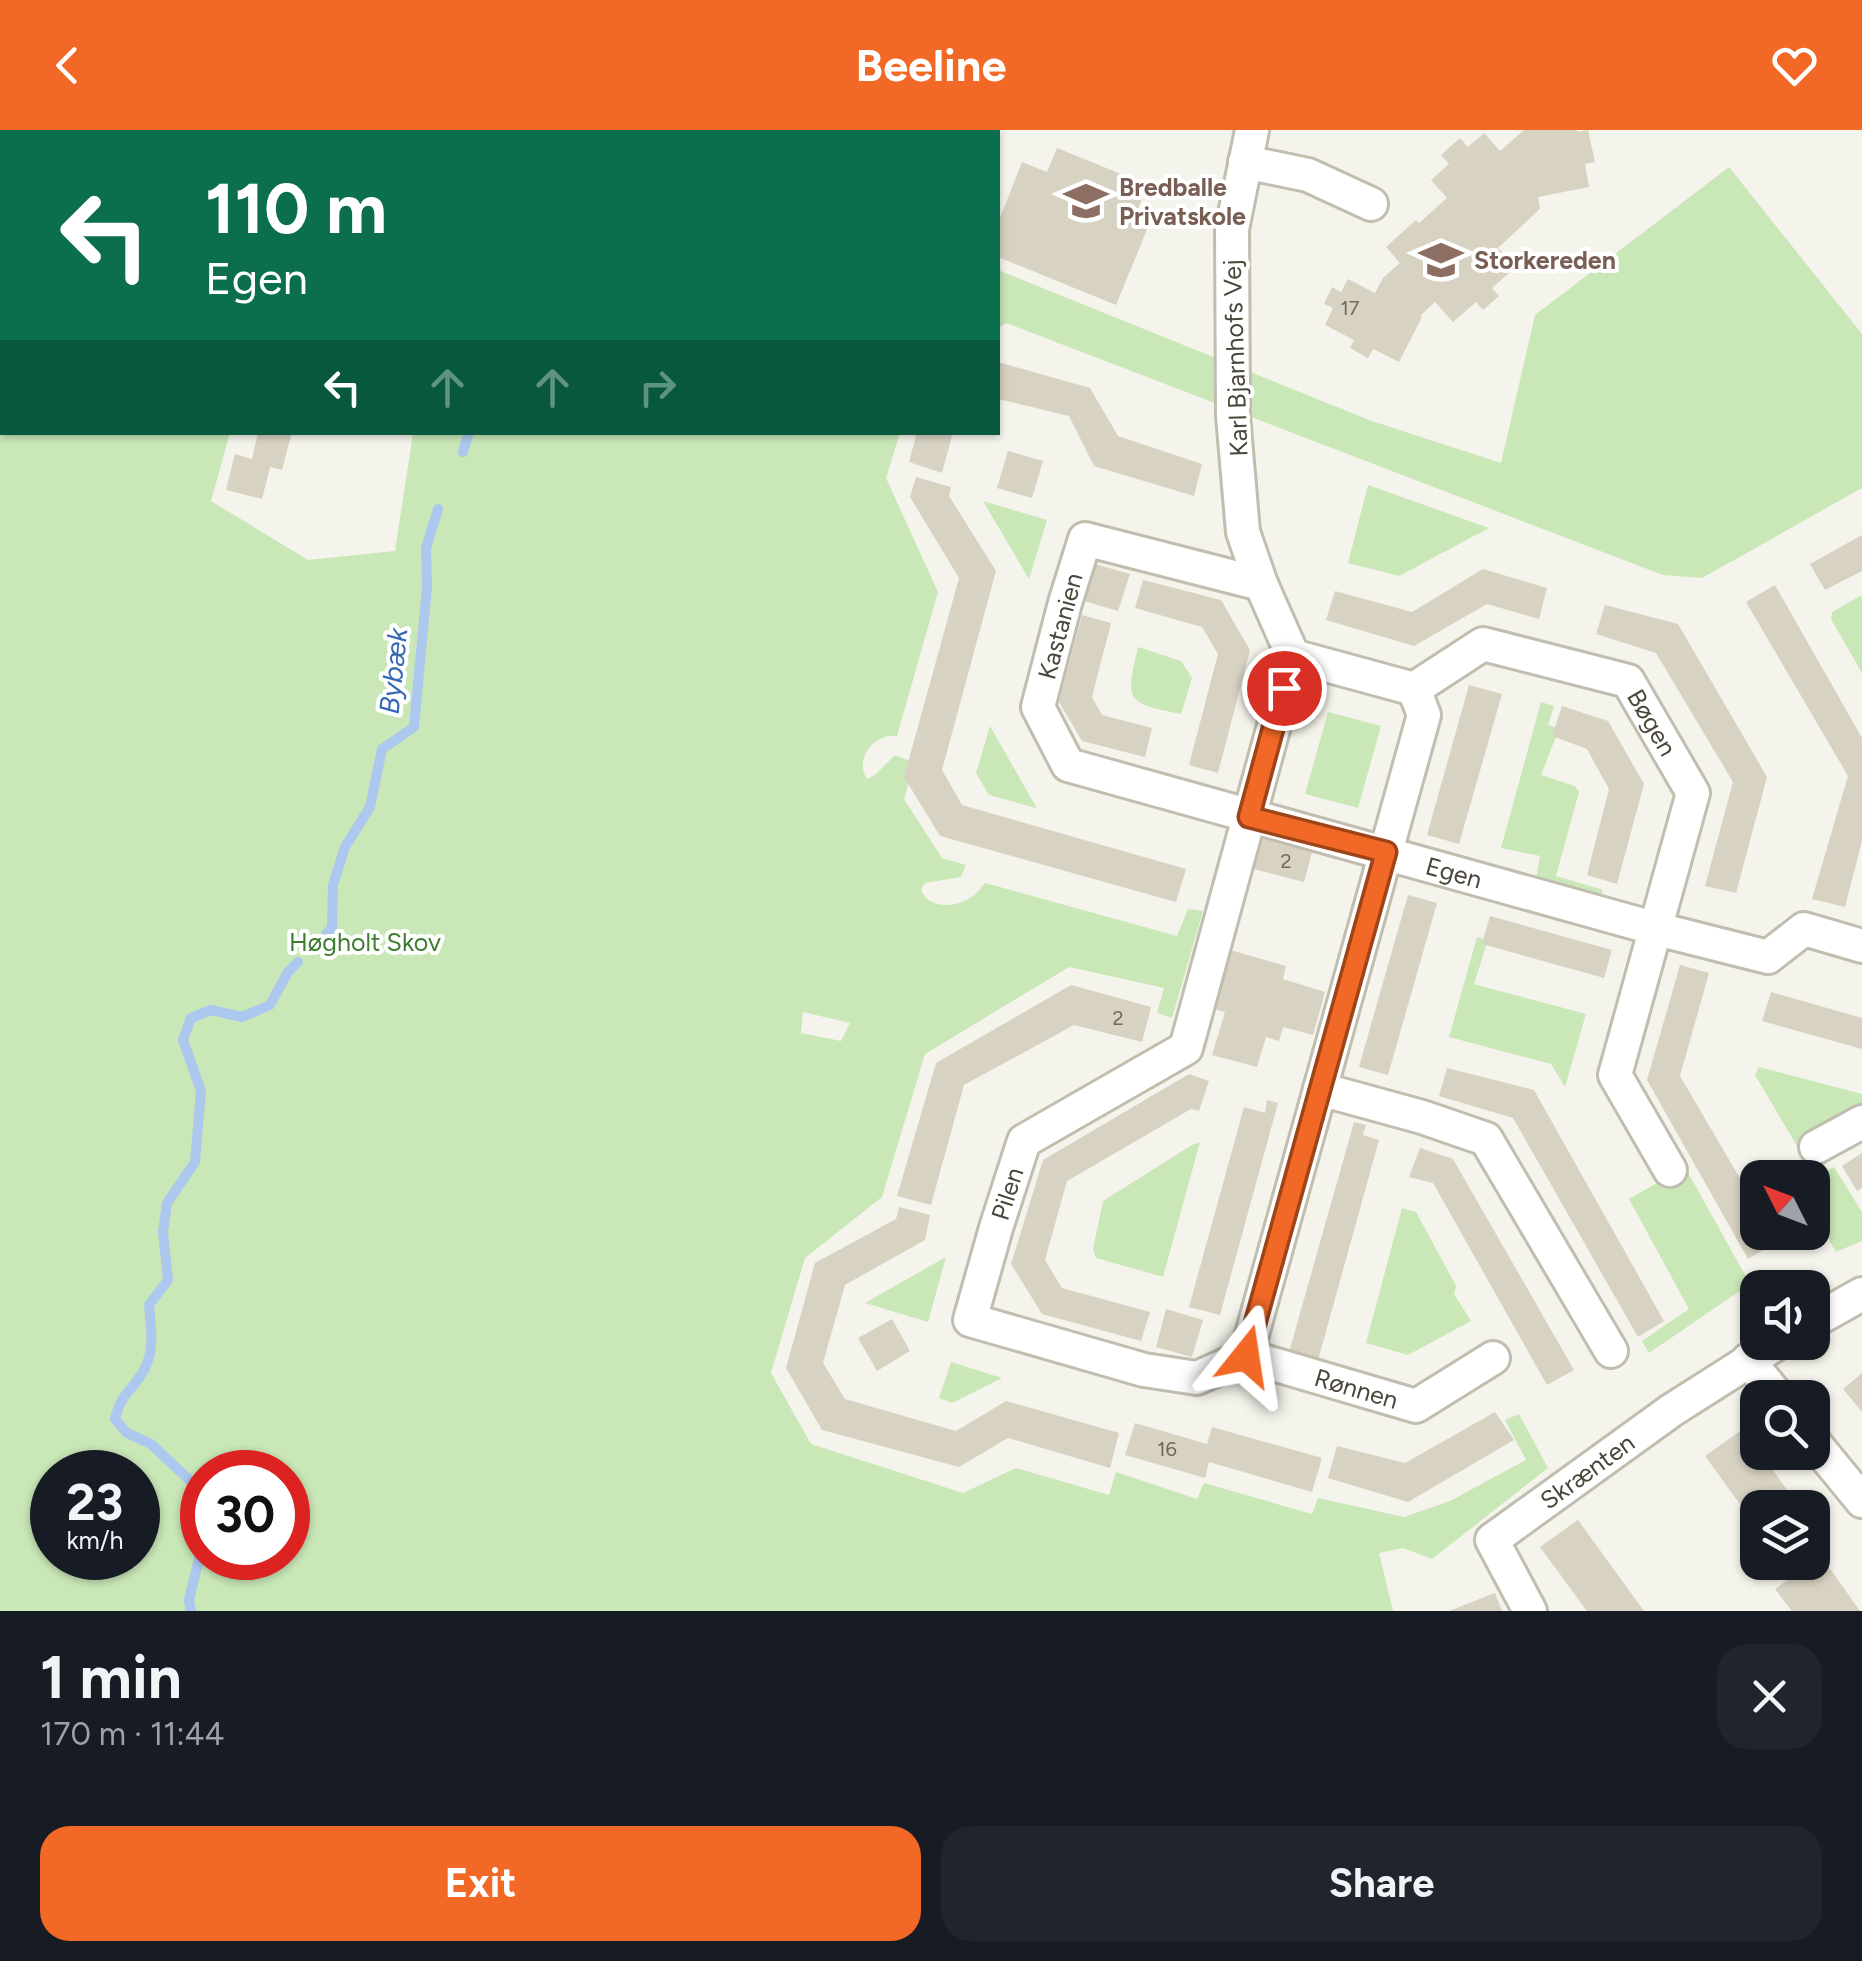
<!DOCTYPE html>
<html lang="en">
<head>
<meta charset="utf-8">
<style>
	:root { --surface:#171b24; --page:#20242c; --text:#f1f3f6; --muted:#9ea1a6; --accent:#f26826 }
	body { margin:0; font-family:Figtree,sans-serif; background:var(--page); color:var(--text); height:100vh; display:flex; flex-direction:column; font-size:38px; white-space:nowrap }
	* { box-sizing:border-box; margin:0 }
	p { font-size:32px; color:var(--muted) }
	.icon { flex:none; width:55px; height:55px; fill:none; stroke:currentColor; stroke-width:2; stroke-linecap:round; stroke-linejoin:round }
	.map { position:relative; height:1481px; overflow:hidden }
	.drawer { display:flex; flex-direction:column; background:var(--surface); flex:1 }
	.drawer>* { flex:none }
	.banner { position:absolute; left:0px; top:0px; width:1000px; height:305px; box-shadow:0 2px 8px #0004; background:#0b6e4f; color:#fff; overflow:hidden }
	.needle { width:65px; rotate:312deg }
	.fabs { position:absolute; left:1740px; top:1030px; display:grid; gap:20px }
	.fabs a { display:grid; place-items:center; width:90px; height:90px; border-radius:20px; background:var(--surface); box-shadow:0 2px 8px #0004; font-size:50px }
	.speed { position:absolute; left:30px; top:1320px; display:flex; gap:20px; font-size:50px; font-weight:700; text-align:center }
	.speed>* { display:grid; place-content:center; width:130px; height:130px; border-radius:50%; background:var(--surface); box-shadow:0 2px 8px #0004; line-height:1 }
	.speed small { font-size:25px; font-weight:400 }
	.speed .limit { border:15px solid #d22; background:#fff; color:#111 }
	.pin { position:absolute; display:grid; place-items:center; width:85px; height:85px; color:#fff; margin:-42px; border:5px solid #fff; border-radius:50%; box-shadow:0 2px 10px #0007 }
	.me { position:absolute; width:110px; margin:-55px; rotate:15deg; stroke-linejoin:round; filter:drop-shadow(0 0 8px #0008) }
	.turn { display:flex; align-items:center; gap:35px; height:210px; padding:0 40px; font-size:45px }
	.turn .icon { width:130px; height:130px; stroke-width:2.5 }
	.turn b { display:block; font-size:70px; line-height:85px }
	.lanes { display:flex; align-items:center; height:95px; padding:0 40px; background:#0003; justify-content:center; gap:50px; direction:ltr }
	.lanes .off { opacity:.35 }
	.round { display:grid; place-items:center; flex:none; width:105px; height:105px; border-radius:30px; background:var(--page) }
	.overview { display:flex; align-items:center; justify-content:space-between; height:170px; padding:0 40px }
	h1 { font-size:60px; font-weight:700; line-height:75px }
	.primary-button { display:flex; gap:20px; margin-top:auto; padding:20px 40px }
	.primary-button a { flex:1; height:115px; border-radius:30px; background:var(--accent); color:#fff; font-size:40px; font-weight:700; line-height:115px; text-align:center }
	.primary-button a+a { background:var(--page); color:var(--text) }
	header { display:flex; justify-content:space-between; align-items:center; height:130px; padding:0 40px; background:var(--accent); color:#fff; font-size:45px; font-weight:700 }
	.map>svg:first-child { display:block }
	.green { fill:#c9e7b7; fill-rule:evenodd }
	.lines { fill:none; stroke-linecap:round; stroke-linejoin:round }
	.stream { stroke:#acc8ef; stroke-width:10 }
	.building { fill:#d7d2c2 }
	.minor-casing { stroke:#c1beaf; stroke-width:38 }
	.minor { stroke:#fff; stroke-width:32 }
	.route-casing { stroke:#9d4419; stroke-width:25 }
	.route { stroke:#f26826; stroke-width:18 }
	.labels { text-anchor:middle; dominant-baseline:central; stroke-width:8; stroke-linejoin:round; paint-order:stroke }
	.number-label { font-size:20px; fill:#6d695c }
	.education-label { font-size:25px; font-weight:bold; fill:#785e54; stroke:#fff; text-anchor:start }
	.street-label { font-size:25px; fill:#4a463a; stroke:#fff }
	.park-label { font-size:25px; fill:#3d7b2e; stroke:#fff }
	.water-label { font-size:28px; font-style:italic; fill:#3568b3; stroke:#fff }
</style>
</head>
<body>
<header><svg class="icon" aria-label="back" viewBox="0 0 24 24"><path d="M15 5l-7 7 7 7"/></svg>Beeline<svg class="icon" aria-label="heart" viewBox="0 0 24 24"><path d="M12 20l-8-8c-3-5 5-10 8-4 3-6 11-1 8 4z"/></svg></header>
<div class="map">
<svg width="1862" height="1481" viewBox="0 0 1862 1481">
	<rect width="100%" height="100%" fill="#f5f4ec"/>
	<g class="green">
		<polygon points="0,0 739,0 739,2 2,2 2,63 0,62"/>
		<polygon points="1729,37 1862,204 1862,358 1702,448 1663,445 1006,193 998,198 998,140 1369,290 1501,333 1535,185"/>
		<path d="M0 112H2V302L230 303 211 371 308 430 395 421 413 303H900L886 348 938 462 897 606C874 603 854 629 867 649L875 645 895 625 915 633 904 669 942 728 966 735 961 747 925 753 921 760C929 780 957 778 973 766 978 762 981 758 985 753L1177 806 1188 779 1203 781 1172 888 1157 883 1164 858 1069 837 925 924 882 1067 805 1128 771 1243 811 1314 963 1363 1016 1338 1109 1365 1116 1342 1197 1369 1204 1353 1312 1384 1318 1368 1404 1387 1450 1371 1526 1330 1505 1290 1519 1284 1548 1338 1432 1429 1403 1418 1379 1423 1393 1481H0ZM803 882 850 893 841 911 801 903ZM52 1342H138V1428H52ZM202 1342H288V1428H202Z"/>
		<polygon points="1368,355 1489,398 1399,446 1348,433"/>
		<polygon points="983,371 1047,390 1029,449"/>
		<polygon points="1862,465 1862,543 1831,489 1832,482"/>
		<path d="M1138 517 1181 531 1192 548 1181 584C1126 573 1125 572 1138 517Z"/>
		<polygon points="1541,572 1554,576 1548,595 1559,599 1541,645 1575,656 1579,662 1556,746 1603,760 1600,767 1536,749 1540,726 1501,718"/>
		<polygon points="1328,582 1381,596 1358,678 1305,664"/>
		<polygon points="990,596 1036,677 1036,678 989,665 976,643"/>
		<polygon points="1477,807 1488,810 1474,854 1586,884 1565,957 1551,934 1449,907"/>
		<polygon points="1759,937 1862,964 1862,977 1797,1016 1755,945"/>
		<polygon points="1200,1012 1163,1147 1096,1128 1093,1119 1103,1071 1192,1015"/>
		<polygon points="1685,1037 1750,1154 1649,1223 1642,1211 1689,1179 1629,1069"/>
		<polygon points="1834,1037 1862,1082 1862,1111 1836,1122 1813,1082 1813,1049"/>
		<polygon points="1402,1078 1416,1082 1456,1156 1454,1164 1471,1191 1408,1225 1366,1213"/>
		<polygon points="946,1127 928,1192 865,1173"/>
		<polygon points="951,1232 1002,1248 952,1273 939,1268"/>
	</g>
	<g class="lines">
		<g class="stream">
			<polyline points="469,0 479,2"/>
			<polyline points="381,2 382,0"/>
			<polyline points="433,2 436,0"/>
			<polyline points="463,322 469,302"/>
			<polyline points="326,804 332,798 333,755 345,717 370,677 382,619 414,597 427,457 426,418 438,379"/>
			<path d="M202 1393 201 1361 151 1314 127 1303 115 1289C122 1261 132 1262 144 1240 155 1221 151 1196 149 1175L168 1150 163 1102 167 1073 195 1032 201 961 183 910 191 888 211 880 242 887 270 875 288 842 298 832"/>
			<polyline points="191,1481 189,1470 202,1416"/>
		</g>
	</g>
	<g class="building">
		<polygon points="1524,0 1577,0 1578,2 1588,0 1595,32 1585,34 1589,57 1538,67 1540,79 1498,118 1516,137 1492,158 1499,166 1483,180 1476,172 1453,192 1435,172 1420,186 1422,187 1399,232 1373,219 1368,228 1350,218 1354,210 1325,195 1333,178 1324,174 1332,157 1341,162 1348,149 1375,163 1383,148 1400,133 1386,117 1416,90 1419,93 1447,68 1431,50 1449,34 1441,25 1460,8 1468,17 1484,3 1500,21"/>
		<polygon points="1057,18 1148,55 1138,79 1153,85 1116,175 998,127 998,93 1022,32 1047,42"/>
		<polygon points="998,232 1090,258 1118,306 1202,334 1194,366 1094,336 1069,286 998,269"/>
		<polygon points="258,302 292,302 282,340 270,337 262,369 226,360 235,324 252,329"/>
		<polygon points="917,302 953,302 942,343 909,332"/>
		<polygon points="1008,321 1043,331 1032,368 997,358"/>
		<polygon points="916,347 951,357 949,366 996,441 942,640 962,675 1186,739 1176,772 940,706 904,647 959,448 910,367"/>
		<polygon points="1862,405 1862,441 1825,460 1810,434"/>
		<polygon points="1095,434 1130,444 1118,481 1084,471"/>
		<polygon points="1483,439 1547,458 1539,489 1487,474 1414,516 1326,490 1335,461 1412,482"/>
		<polygon points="1143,450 1221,470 1250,520 1218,643 1189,635 1218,524 1202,497 1135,478"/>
		<polygon points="1775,455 1862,608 1862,711 1845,777 1812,769 1848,646 1746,472"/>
		<polygon points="1605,475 1678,494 1767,647 1736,763 1705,756 1733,652 1656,523 1596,504"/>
		<polygon points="1082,485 1111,493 1092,567 1102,585 1152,598 1145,627 1082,611 1059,572"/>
		<polygon points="1469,555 1502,564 1459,714 1427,705"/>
		<polygon points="1562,576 1608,591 1644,654 1617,754 1587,745 1609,659 1587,619 1552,606"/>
		<polygon points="1259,708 1312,722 1304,752 1250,738"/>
		<polygon points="1408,765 1437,773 1388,945 1359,937"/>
		<polygon points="1490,786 1612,820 1604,848 1482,814"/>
		<polygon points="1227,819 1286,836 1283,849 1325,862 1313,905 1283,897 1279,911 1266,907 1257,937 1212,925 1225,882 1211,878"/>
		<polygon points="1680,835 1709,843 1680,946 1758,1079 1758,1102 1771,1102 1777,1112 1748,1129 1647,950"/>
		<polygon points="1071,855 1151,877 1142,912 1074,895 964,955 931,1075 897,1066 936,933"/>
		<polygon points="1771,862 1862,888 1862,919 1762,891"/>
		<polygon points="1447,938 1534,960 1664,1191 1638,1207 1513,988 1439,966"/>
		<polygon points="1189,944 1209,951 1199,981 1191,979 1067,1051 1045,1130 1062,1158 1150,1182 1141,1211 1042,1184 1011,1134 1043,1030"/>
		<polygon points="1267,970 1278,973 1220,1185 1189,1177 1244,977 1265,983"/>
		<polygon points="1354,992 1366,995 1363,1005 1379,1010 1317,1234 1288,1226"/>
		<polygon points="1420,1018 1453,1029 1574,1240 1547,1255 1433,1053 1409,1047"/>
		<polygon points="1862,1023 1862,1058 1857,1061 1842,1036"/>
		<polygon points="899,1077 930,1085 925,1110 845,1155 823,1233 845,1269 956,1301 1006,1271 1119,1303 1110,1338 1008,1308 959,1337 822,1300 786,1238 815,1133 896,1089"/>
		<polygon points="1166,1179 1203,1190 1192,1227 1156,1217"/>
		<polygon points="892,1189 910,1221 877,1241 858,1208"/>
		<polygon points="1862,1243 1862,1282 1843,1259"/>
		<polygon points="1495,1282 1514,1310 1408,1372 1328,1348 1337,1316 1405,1333"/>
		<polygon points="1135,1293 1207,1314 1212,1297 1322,1328 1312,1362 1209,1332 1205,1348 1125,1325"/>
		<polygon points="1743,1299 1758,1319 1758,1322 1760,1322 1800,1378 1758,1378 1758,1399 1705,1326"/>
		<polygon points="1578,1390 1644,1481 1587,1481 1540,1417"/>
		<polygon points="1821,1426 1860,1481 1792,1481 1775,1459"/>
		<polygon points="1495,1463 1502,1481 1449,1481"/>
	</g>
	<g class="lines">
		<g class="minor-casing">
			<g id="minor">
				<polyline points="1245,32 1308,45 1371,74"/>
				<path id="s1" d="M1261 454 1085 409 1065 473 1038 577 1068 635 1657 799 1768 827 1804 799 1862 816"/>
				<path id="s2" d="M1414 559 1483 514 1628 551 1693 663 1615 945 1670 1040"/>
				<polyline points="1320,959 1422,987 1486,1009 1611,1221"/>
				<polyline points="1816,1017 1862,992"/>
				<polyline points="1812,1192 1862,1164"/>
				<path id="s3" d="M1246 1226 1197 1248 1144 1240 970 1190 996 1098 1024 1011 1186 918 1293 526 1261 454 1243 402 1233 286 1232 99 1252 0"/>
				<polyline points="1246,1226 1424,585 1414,559 1293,526"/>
				<path id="s4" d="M1246 1226 1416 1276 1493 1228"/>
				<polyline points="1748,1230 1779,1268"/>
				<polyline points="1812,1310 1862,1371"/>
				<path id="s5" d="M1530 1481 1492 1410 1672 1280 1779 1212"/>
			</g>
		</g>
		<use href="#minor" class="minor"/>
	</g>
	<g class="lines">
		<g class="route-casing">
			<polyline id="route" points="1246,1226 1386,722 1249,687 1284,558"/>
		</g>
		<use href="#route" class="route"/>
	</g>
	<defs>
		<g id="school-bare" transform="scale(3.45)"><path d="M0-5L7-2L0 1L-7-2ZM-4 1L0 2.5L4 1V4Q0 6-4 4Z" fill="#8d6e63" stroke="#fff" stroke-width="2.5" paint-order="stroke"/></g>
	</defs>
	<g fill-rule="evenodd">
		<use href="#school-bare" x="1086" y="71"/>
		<use href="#school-bare" x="1441" y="130"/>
	</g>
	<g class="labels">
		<g class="number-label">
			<text x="1350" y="178">17</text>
			<text x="1286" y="731">2</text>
			<text x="1118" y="888">2</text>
			<text x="1167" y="1319">16</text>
		</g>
		<g class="education-label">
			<text x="1119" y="57">Bredballe<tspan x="1119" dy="29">Privatskole</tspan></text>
			<text x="1474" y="130">Storkereden</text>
		</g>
		<g class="street-label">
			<text transform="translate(1235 228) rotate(-92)">Karl Bjarnhofs Vej</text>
			<text transform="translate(1060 496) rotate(-75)">Kastanien</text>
			<text stroke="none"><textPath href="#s2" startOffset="280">Bøgen</textPath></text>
			<text stroke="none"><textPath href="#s1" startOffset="822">Egen</textPath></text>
			<text stroke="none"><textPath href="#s3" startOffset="420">Pilen</textPath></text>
			<text stroke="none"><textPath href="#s4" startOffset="115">Rønnen</textPath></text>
			<text stroke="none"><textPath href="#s5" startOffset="198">Skrænten</textPath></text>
		</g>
		<g class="park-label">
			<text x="365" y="812">Høgholt Skov</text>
		</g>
		<g class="water-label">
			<text transform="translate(393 541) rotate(-84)">Bybæk</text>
		</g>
	</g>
</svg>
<div class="fabs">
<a><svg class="needle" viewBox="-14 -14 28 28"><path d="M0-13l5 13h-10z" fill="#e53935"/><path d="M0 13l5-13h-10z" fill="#9ea1a6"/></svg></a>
<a><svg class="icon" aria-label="sound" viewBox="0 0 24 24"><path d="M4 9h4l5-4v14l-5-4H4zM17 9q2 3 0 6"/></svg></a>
<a><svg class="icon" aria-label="search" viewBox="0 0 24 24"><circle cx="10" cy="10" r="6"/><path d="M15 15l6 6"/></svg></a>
<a><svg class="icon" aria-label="layers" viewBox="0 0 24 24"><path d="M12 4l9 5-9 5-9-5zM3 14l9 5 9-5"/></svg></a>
</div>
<div class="speed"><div>23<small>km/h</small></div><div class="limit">30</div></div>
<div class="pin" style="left:1284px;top:558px;background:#d93025"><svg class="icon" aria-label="arrive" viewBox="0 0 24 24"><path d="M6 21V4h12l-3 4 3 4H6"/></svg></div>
<svg class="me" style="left:1246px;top:1226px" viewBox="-20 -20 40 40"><path d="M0-17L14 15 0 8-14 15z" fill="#f26826" stroke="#fff" stroke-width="4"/></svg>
<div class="banner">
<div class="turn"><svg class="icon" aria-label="left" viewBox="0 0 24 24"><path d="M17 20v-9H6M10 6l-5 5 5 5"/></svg><div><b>110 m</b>Egen</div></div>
<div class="lanes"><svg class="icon" aria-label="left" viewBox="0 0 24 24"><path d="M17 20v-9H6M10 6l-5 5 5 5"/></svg><svg class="icon off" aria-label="ahead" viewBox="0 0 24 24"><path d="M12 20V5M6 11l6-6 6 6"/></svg><svg class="icon off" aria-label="ahead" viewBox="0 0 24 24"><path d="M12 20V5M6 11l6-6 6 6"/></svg><svg class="icon off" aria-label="right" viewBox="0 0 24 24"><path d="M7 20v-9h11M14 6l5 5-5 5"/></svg></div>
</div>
</div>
<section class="drawer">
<div class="overview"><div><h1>1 min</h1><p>170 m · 11:44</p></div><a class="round"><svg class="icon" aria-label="close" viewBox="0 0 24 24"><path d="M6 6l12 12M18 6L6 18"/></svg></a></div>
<div class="primary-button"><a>Exit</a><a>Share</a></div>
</section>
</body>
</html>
